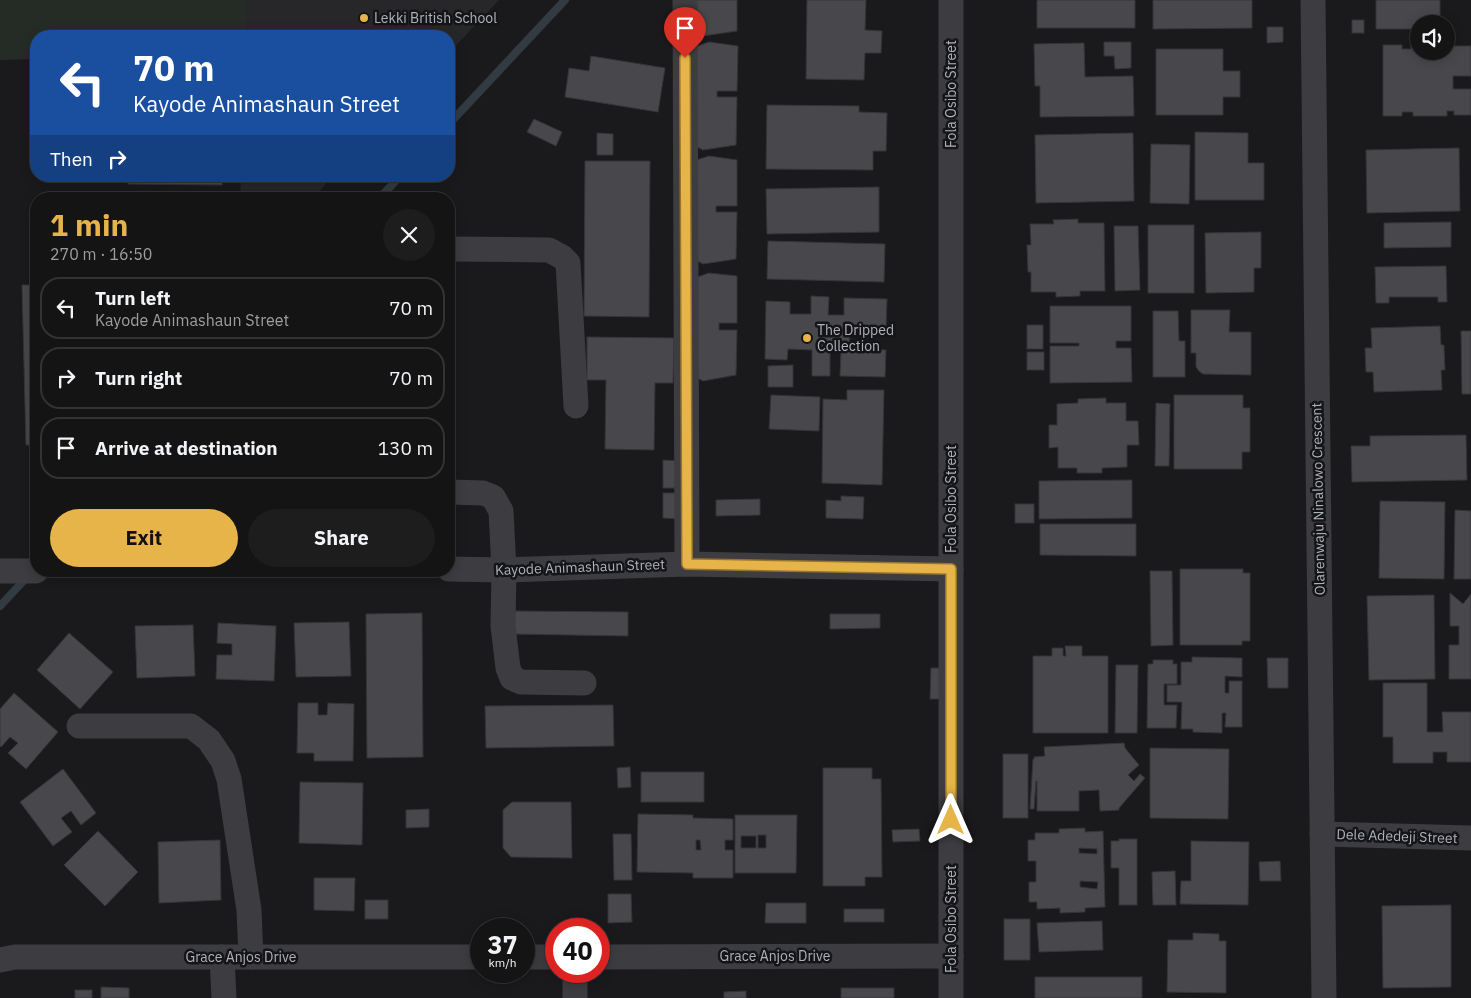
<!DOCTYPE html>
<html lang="en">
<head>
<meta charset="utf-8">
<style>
	:root { --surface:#141415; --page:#1d1d1e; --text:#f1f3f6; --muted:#9d9ea0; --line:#333334; --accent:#e6b449 }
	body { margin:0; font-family:"IBM Plex Sans",sans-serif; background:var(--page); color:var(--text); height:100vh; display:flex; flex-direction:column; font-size:19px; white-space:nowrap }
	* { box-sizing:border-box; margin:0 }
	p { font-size:16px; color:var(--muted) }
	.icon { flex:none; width:28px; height:28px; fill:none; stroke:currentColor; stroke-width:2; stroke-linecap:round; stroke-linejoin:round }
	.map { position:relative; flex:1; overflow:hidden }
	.details { position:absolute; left:30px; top:192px; width:425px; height:385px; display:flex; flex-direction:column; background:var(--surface); border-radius:20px; box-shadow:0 2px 12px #0003,0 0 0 1px var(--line) }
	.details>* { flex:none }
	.hud { position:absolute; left:30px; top:30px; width:425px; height:152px; border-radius:20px; box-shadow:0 2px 12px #0003,0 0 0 1px var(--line); background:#1a4fa0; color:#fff; overflow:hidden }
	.controls { position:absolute; left:1410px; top:15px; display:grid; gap:10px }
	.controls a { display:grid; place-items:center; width:45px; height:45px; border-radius:50%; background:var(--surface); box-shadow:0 2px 12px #0003,0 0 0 1px var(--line); font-size:25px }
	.speed { position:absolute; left:470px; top:918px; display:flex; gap:10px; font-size:25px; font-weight:700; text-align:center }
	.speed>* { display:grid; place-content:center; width:65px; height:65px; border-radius:50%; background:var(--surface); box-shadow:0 2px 12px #0003,0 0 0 1px var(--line); line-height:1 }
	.speed small { font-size:12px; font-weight:400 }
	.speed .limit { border:8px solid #d22; background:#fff; color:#111 }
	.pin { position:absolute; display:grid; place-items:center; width:42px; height:42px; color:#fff; margin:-51px -21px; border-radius:50% 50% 50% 0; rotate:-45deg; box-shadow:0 0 5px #0007 }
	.pin .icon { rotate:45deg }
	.me { position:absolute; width:55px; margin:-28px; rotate:0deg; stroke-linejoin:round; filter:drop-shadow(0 0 4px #0008) }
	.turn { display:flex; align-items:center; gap:18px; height:105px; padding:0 20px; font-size:22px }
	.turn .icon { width:65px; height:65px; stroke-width:2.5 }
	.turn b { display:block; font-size:35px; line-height:42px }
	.then { display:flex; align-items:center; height:48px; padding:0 20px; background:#0003; gap:10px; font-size:19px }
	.round { display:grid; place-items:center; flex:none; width:52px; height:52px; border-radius:26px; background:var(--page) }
	.summary { display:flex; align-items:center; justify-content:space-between; height:85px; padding:0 20px }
	h1 { font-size:30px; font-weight:700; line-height:38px; color:var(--accent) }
	.cta { display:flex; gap:10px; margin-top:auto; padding:10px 20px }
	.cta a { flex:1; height:58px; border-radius:30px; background:var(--accent); color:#111; font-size:20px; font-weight:700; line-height:58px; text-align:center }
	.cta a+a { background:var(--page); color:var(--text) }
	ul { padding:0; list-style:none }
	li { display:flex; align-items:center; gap:15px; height:62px; margin:0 10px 8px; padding:0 10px; border:2px solid var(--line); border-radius:20px }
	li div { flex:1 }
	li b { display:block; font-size:19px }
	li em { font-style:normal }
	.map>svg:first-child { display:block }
	.built { fill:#272629 }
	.green { fill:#252c26 }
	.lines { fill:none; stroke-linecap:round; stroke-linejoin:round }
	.stream { stroke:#333b42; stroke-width:8 }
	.building { fill:#48484c; stroke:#353538; fill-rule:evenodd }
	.minor { stroke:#3c3c41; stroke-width:25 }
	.route-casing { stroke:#96752f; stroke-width:12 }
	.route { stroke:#e6b449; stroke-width:9 }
	.poi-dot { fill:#e6b449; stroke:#151518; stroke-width:2 }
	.labels { text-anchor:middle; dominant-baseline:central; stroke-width:5; stroke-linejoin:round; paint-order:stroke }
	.poi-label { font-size:14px; fill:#aeb2bb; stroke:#151518; text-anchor:start }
	.street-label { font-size:14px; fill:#aeb2bb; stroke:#151518 }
</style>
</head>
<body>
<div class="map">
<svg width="1471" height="998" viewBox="0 0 1471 998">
	<rect width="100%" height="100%" fill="#1a1a1c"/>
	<g class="built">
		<polygon points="246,0 499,0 449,53 449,36 246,36"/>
		<polygon points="241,176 333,176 312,199 240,199"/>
	</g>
	<polygon class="green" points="0,0 246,0 246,36 36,36 36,59 0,60"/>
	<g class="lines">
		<g class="stream">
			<polyline points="449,124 565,0"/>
			<polyline points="379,199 400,176"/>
			<polyline points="0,606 28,576"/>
		</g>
	</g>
	<g class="building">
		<polygon points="688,0 737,0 737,31 703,36 690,29"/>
		<polygon points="807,0 866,0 865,30 882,31 881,53 865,53 864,80 806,79"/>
		<rect x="1037" y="0" width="98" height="28"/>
		<polygon points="1153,0 1252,0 1252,28 1153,29"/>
		<polygon points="1376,0 1440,0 1440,24 1419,24 1419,29 1376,29"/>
		<rect x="1352" y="20" width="12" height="13"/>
		<polygon points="1267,27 1283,27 1283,42 1267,43"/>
		<polygon points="709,42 738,46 737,91 717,91 717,97 737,97 736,145 703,150 690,143 692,48"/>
		<polygon points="1104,42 1131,42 1131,68 1115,69 1114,56 1104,56"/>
		<polygon points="1084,43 1085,77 1133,76 1134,116 1040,117 1040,86 1035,86 1034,44"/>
		<polygon points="1383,45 1402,45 1402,49 1411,49 1411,45 1419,46 1419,51 1446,51 1446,46 1471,46 1471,76 1453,76 1453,89 1471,89 1471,115 1454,115 1454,111 1447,111 1447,116 1413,116 1413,112 1402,112 1402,116 1383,116"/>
		<polygon points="1156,49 1223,49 1223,71 1240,71 1240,97 1223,97 1223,115 1156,115"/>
		<polygon points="591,56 665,68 658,112 565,97 569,68 589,71"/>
		<polygon points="767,105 859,106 859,112 887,113 886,151 873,151 873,170 766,169"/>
		<polygon points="534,119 562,132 556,146 527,132"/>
		<polygon points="1195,132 1248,133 1248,163 1264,163 1264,200 1195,200"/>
		<polygon points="597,133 613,134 613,155 597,155"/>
		<polygon points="1133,133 1134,201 1036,203 1035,135"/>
		<polygon points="1151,144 1190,145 1189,204 1150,203"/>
		<polygon points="1459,148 1460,211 1367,213 1366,150"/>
		<polygon points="709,156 737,160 737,206 716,206 716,212 737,212 736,259 703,264 690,257 690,162"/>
		<polygon points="585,161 650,161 649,317 584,316"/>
		<polygon points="128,176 222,176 222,185 128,184"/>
		<polygon points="879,187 879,232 767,234 766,189"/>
		<polygon points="1078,219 1078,223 1104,223 1105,291 1080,291 1080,296 1056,297 1056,292 1031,292 1031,272 1028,272 1027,245 1031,245 1030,224 1054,224 1053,220"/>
		<polygon points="1451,222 1451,247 1384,248 1384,223"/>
		<rect x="1148" y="225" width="46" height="68"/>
		<polygon points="1114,226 1138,226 1140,290 1115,291"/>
		<polygon points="1261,232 1261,268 1254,268 1254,292 1206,293 1205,233"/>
		<polygon points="768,241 885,244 884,282 767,279"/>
		<polygon points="1446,266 1447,302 1438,302 1438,297 1389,297 1389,303 1376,303 1375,267"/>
		<polygon points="709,273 737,276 737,323 719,323 719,330 737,330 736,375 703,381 690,374 692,279"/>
		<polygon points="22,285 36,285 36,445 26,445"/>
		<polygon points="811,296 829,297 828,315 844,315 844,298 887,299 886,327 850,326 849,349 886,350 885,377 840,376 841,351 830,350 830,376 812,376 812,350 788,349 787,360 765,359 766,301 790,302 790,314 811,314"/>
		<polygon points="1050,306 1131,306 1131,341 1116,341 1116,348 1131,348 1132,382 1050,383 1050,346 1079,346 1079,343 1050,343"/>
		<polygon points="1191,310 1230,310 1229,332 1251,332 1251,375 1203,374 1199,371 1196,367 1196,353 1191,353"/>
		<polygon points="1153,311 1178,311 1179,341 1185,341 1185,377 1153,377"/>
		<rect x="1027" y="325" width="16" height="24"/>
		<polygon points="1440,326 1441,345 1444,345 1444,349 1445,370 1441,370 1442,390 1374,392 1373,372 1366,372 1365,348 1372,348 1371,328"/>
		<polygon points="1461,331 1471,331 1471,394 1462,394"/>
		<polygon points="587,337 674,338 673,383 655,383 654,450 605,449 606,380 587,380"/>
		<rect x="1027" y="352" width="17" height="18"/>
		<polygon points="793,365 793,387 768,387 768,366"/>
		<polygon points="847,390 884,390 882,485 822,483 823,399 847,400"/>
		<polygon points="771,395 820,397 819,431 769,429"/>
		<polygon points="1174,395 1243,395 1243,408 1250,408 1250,452 1242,452 1242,469 1174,469"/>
		<polygon points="1106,398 1106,403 1126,403 1126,421 1138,421 1139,445 1127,445 1127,467 1102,468 1102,473 1077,473 1077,468 1058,468 1058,447 1049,448 1049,425 1057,425 1057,404 1078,403 1078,399"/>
		<polygon points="1156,403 1170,404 1169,466 1155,466"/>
		<polygon points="1466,435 1467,480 1352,482 1351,446 1370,446 1370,436"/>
		<polygon points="663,460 679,461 679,488 663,488"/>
		<polygon points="1132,480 1132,518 1039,519 1039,481"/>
		<polygon points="663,493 681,493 680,519 663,518"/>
		<polygon points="841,496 864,497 863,519 826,518 826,500 841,501"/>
		<polygon points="760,499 760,515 716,516 716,500"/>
		<polygon points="1380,501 1445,502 1444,579 1379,578"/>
		<rect x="1015" y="504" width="19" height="19"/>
		<polygon points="1455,510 1471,511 1471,579 1454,579"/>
		<polygon points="1040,524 1136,524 1136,556 1040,555"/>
		<polygon points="1180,569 1243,569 1243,573 1250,573 1250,641 1242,641 1242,645 1180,645"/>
		<polygon points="1150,571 1172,571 1173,645 1151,646"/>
		<polygon points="1450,593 1463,604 1471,594 1471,679 1449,679 1449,645 1459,645 1459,626 1450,626"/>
		<polygon points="1434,595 1435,679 1369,680 1367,596"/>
		<polygon points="513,611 628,612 628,636 513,634"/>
		<polygon points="422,613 423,757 367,758 366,614"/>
		<polygon points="830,614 880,614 880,628 830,629"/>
		<polygon points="349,622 351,676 296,677 294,623"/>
		<polygon points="218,623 276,626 274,681 216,679 217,655 232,655 232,644 217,643"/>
		<polygon points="193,625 195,676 137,678 135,626"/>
		<polygon points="69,633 113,672 80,709 37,670"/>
		<polygon points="1065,646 1082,646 1082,656 1108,656 1108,733 1033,733 1033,656 1052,656 1052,648 1063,648 1063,656 1066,656"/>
		<polygon points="1192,657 1242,658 1242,677 1225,676 1225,693 1229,693 1229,681 1242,681 1242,727 1225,727 1226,713 1222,713 1222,733 1193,732 1193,729 1181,729 1182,702 1167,702 1167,685 1181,685 1181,662 1192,662"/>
		<polygon points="1267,658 1288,658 1288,688 1268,688"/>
		<polygon points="1153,660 1173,660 1173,664 1177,664 1177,684 1164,684 1164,705 1177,705 1176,728 1147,728 1148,664 1153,664"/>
		<polygon points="1116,665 1138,665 1137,733 1115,733"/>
		<polygon points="931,668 944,668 943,699 930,699"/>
		<polygon points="1383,683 1427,683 1427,732 1443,732 1442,712 1471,712 1471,762 1447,762 1447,752 1433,752 1433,763 1393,763 1393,737 1383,737"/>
		<polygon points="14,693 58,732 26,769 8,753 18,743 10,737 1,747 0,746 0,709"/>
		<polygon points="298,703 318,703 318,715 327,715 328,703 354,704 353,761 314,761 314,753 297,753"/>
		<polygon points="613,705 614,746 486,748 485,706"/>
		<polygon points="1124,743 1125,748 1139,765 1128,775 1134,781 1140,774 1145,778 1119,808 1119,810 1100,811 1099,790 1079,791 1079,811 1037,811 1037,781 1036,781 1034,809 1030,809 1033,759 1034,759 1034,757 1045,756 1044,747"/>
		<polygon points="1150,748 1229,749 1228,819 1150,818"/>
		<rect x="1003" y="754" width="25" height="64"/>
		<polygon points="630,767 631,787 618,788 617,768"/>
		<polygon points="823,768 872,768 872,779 881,779 882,877 865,877 865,886 823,886"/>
		<polygon points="63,769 96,813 81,825 71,811 61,818 72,832 53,846 20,802"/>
		<rect x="641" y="772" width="63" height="30"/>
		<polygon points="300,782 363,783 362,845 299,843"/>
		<polygon points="512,802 571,802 572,858 511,857 503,848 503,810"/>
		<polygon points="429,809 429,827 406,828 406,810"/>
		<path d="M638 814 693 815V818L733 819V840H725V850H733V878H693V873L637 872ZM696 840H700L701 850H696Z"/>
		<path d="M735 815H797L796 873H735ZM758 835H766V848H758ZM741 836H756V848H741Z"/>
		<path d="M1085 828V832L1103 831 1105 907 1085 908V912L1060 913V908L1037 909V902H1029V882H1036V861H1028V840H1035V833H1059V829ZM1079 848 1097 849V854L1079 853ZM1080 881 1098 882 1097 889 1080 887Z"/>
		<polygon points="919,829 920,841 893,842 892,830"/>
		<polygon points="98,831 138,872 105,906 64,865"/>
		<polygon points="613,834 631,834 632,880 614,880"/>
		<polygon points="1119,839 1137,839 1137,905 1119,905 1119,868 1111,868 1111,841 1119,841"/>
		<polygon points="220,840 221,900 159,903 158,842"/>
		<polygon points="1191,841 1249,842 1248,905 1180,904 1181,881 1191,881"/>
		<polygon points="1280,861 1281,881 1260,881 1259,862"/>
		<polygon points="1175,871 1176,905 1153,905 1152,872"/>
		<polygon points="314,878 355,878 354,911 314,910"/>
		<polygon points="608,894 631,894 632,922 608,923"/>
		<rect x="365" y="900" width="23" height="19"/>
		<polygon points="766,903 806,903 806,923 765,923"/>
		<polygon points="1451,905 1451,987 1383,988 1382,906"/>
		<rect x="844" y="909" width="40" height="13"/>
		<rect x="1004" y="919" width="26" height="41"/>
		<polygon points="1102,921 1103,950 1039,952 1037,923"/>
		<polygon points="1193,933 1219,934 1219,941 1226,941 1226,993 1167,992 1168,940 1193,940"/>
		<rect x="1035" y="977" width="107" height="21"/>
		<polygon points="101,987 129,988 129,998 101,998"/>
		<rect x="841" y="988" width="53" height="10"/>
		<rect x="75" y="990" width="17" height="8"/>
		<polygon points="746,991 746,998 724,998 724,992"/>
	</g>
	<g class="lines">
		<g class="minor">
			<polyline points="685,0 687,564"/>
			<polyline points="951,0 951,998"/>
			<polyline points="1313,0 1324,998"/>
			<polyline points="449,249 549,250 562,257 568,263 576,406"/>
			<polyline points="449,492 483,493 493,497 501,511 504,570 503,626 508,668 512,678 521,682 584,683"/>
			<polyline points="449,569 504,570 687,564 951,569"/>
			<polyline points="0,571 36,571"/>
			<polyline points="79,726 191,726 209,740 223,761 229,779 249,910 251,957"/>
			<polyline points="1322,834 1471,838"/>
			<polyline points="222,957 224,998"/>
			<polyline points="524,957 556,957"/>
			<polyline points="599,957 951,956"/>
			<polyline points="0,960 15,957 481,957"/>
			<polyline points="575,971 575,998"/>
		</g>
	</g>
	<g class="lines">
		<g class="route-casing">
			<polyline id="route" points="685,58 687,564 951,569 951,820"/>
		</g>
		<use href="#route" class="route"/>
	</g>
	<g class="poi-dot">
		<circle cx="364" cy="18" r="5"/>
		<circle cx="807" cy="338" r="5"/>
	</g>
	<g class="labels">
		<g class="poi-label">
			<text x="374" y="18">Lekki British School</text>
			<text x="817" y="330">The Dripped<tspan x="817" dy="16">Collection</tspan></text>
		</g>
		<g class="street-label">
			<text transform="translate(951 94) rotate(-90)">Fola Osibo Street</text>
			<text transform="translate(951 499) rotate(-90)">Fola Osibo Street</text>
			<text transform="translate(1318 499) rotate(-91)">Olarenwaju Ninalowo Crescent</text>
			<text transform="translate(580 567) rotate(-2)">Kayode Animashaun Street</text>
			<text transform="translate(1397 836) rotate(2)">Dele Adedeji Street</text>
			<text transform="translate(951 919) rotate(-90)">Fola Osibo Street</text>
			<text x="775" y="956">Grace Anjos Drive</text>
			<text x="241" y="957">Grace Anjos Drive</text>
		</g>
	</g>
</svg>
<div class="controls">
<a><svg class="icon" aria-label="sound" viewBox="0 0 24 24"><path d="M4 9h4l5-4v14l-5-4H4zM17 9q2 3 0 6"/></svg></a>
</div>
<div class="speed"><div>37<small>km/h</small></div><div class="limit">40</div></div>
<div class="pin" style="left:685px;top:58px;background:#d93025"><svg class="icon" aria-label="arrive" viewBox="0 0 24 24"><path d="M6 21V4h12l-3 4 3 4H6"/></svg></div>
<svg class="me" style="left:951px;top:820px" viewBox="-20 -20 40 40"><path d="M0-17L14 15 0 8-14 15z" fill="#e6b449" stroke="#fff" stroke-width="4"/></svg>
<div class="hud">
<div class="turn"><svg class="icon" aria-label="left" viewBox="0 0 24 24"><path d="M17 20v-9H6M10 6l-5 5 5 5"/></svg><div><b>70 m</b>Kayode Animashaun Street</div></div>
<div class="then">Then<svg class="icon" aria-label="right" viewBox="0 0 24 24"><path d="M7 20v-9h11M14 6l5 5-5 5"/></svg></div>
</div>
<section class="details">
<div class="summary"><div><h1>1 min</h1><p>270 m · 16:50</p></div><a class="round"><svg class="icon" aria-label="close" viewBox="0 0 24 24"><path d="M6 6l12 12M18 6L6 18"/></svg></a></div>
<ul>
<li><svg class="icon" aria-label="left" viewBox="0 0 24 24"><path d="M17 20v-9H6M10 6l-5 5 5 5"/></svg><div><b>Turn left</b><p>Kayode Animashaun Street</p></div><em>70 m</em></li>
<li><svg class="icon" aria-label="right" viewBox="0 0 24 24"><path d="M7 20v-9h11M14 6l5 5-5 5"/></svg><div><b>Turn right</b></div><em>70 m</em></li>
<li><svg class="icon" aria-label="arrive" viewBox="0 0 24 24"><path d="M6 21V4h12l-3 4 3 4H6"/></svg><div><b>Arrive at destination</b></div><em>130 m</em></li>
</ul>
<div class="cta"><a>Exit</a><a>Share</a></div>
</section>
</div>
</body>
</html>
